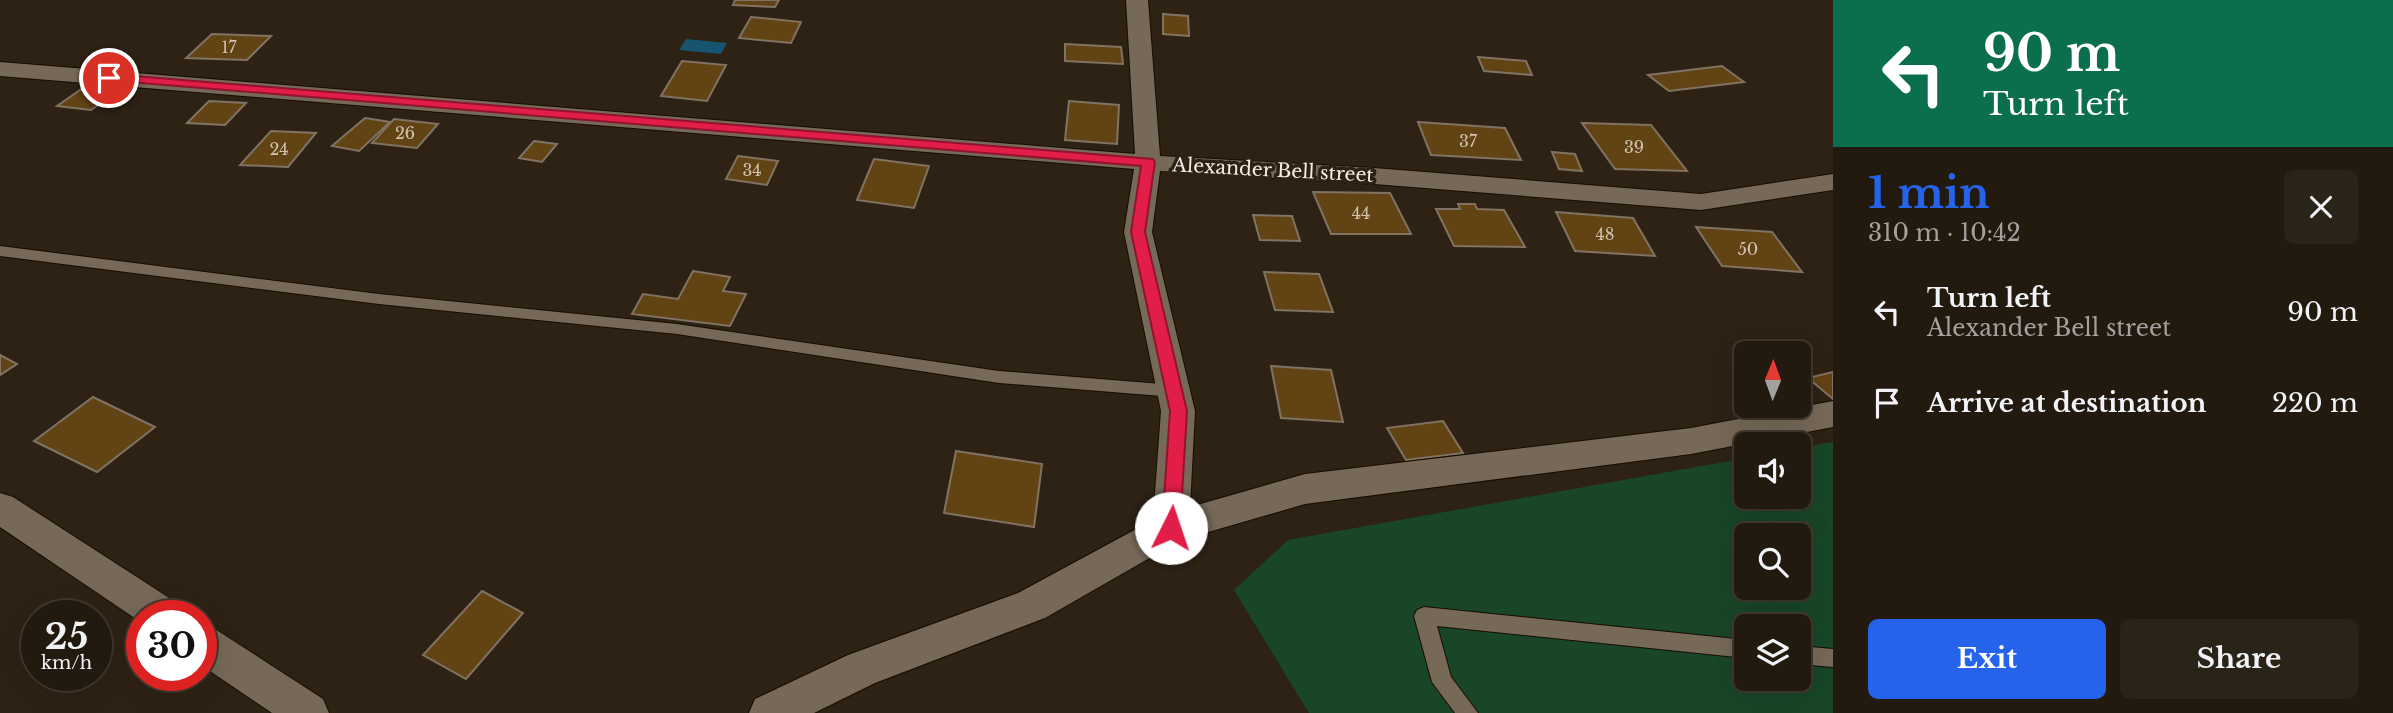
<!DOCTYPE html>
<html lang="en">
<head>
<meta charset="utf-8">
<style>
	:root { --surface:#221a0f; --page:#2a2318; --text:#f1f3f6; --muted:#a2a19e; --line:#3f382f; --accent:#2563eb }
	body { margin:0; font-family:"Libre Baskerville",serif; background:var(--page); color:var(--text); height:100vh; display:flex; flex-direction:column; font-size:26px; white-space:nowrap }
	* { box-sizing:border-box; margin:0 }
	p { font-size:23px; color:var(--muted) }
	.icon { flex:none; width:38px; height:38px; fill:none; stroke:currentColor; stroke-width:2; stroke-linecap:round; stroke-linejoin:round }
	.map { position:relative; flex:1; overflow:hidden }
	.details { display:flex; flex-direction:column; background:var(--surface); width:560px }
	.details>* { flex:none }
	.banner { background:#0b6e4f; color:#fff; overflow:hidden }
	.needle { width:46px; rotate:1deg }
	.buttons { position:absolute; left:1734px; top:341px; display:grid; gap:14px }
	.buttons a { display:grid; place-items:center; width:77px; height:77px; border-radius:10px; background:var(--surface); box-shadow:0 7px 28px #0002,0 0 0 2px var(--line); font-size:35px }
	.speed { position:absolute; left:21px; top:600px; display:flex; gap:14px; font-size:35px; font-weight:700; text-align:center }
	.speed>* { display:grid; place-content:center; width:91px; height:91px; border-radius:50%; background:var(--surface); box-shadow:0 7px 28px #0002,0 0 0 2px var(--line); line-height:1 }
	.speed small { font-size:18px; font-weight:400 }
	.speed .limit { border:10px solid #d22; background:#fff; color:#111 }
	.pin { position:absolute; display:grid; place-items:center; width:60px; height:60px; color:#fff; margin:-30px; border:4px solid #fff; border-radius:50%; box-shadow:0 2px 7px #0007 }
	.me { position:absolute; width:77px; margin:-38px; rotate:4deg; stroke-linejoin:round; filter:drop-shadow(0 0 5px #0008) }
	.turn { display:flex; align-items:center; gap:24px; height:147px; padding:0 35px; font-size:32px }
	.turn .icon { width:91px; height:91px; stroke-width:2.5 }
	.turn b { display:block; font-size:49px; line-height:60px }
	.round { display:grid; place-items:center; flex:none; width:74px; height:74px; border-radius:10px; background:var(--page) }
	.summary { display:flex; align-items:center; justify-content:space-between; height:119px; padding:0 35px }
	h1 { font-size:42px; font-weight:700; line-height:52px; color:var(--accent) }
	.cta { display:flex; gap:14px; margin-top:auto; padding:14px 35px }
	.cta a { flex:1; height:80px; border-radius:10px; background:var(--accent); color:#fff; font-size:28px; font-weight:700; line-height:80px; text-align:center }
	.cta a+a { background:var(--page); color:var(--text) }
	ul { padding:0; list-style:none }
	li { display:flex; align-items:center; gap:21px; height:91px; padding:0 35px }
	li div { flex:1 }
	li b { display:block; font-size:26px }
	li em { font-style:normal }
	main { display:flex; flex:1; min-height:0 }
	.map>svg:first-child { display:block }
	.green { fill:#194627; fill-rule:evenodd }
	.water { fill:#16546f }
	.building { fill:#624314; stroke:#807363; stroke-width:2 }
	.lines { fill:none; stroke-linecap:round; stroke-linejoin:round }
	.lane-casing { stroke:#160c02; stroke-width:2 }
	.street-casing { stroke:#160c02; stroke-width:2 }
	.lane { fill:#766958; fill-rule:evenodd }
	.street { fill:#766958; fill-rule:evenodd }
	.route { fill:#e11d48; stroke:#92132f; stroke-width:2 }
	.labels { text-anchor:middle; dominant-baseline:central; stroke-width:7; stroke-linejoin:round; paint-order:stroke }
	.number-label { font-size:16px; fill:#d0c2b0 }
	.street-label { font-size:19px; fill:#f4ede4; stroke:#2e2214 }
</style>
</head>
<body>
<main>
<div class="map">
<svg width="1833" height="713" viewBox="0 0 1833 713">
	<rect width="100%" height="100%" fill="#2e2214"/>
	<path class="green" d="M1833 442V713H1309L1234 590 1288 540 1746 458V497H1799V448ZM1746 536H1799V588H1746ZM1746 626H1799V679H1746Z"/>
	<polygon class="water" points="686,39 727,43 721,54 679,50"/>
	<g class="building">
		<polygon points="735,0 779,0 775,7 733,5"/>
		<polygon points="1163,14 1188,16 1189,36 1163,34"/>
		<polygon points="751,17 801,22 791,43 739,38"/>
		<polygon points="212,34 271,36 247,60 186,58"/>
		<polygon points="1065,44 1121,47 1123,64 1065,61"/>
		<polygon points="1478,57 1526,61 1532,75 1484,71"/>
		<polygon points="682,61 726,65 707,101 661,96"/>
		<polygon points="1722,66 1744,82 1669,91 1648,75"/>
		<polygon points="87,85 120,89 91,110 57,106"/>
		<polygon points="209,101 246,103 225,125 187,123"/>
		<polygon points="1069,101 1119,105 1117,144 1065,140"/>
		<polygon points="365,118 390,122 359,151 332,146"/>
		<polygon points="394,119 438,124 417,148 372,143"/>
		<polygon points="1418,122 1505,128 1521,160 1431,155"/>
		<polygon points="1582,123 1651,125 1687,171 1615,169"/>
		<polygon points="271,131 316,133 288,167 240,165"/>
		<polygon points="534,141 557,144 542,162 519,158"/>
		<polygon points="1552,152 1575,154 1582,171 1559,169"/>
		<polygon points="738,156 778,161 767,185 726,179"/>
		<polygon points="874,159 929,166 914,208 857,200"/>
		<polygon points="1313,192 1390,193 1411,234 1331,234"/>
		<polygon points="1458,204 1475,204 1477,209 1504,210 1525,247 1454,246 1436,209 1460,209"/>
		<polygon points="1556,212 1633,218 1655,256 1575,251"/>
		<polygon points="1253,215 1292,216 1300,241 1260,240"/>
		<polygon points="1696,227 1772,232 1802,272 1722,266"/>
		<polygon points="693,271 730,277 723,291 746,294 730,326 632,314 643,294 678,299"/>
		<polygon points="1264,272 1319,274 1333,312 1275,310"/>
		<polygon points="0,355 17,364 0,375"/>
		<polygon points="1271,366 1331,370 1343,422 1281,418"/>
		<polygon points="1833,372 1833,399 1808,378"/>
		<polygon points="93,397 155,427 97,472 34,441"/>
		<polygon points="1443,421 1463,453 1406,460 1387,428"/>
		<polygon points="956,451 1042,464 1034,527 944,513"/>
		<polygon points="482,591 523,613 466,679 423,655"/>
	</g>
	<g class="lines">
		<g class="lane-casing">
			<g id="lane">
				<polygon points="0,246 379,294 677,324 999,371 1174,385 1180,387 1182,391 1180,395 1174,397 999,383 677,334 379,304 0,256"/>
				<polygon points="1424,607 1746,640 1746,658 1437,626 1451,677 1478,713 1455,713 1432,682 1414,616 1417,610"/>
				<polygon points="1799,646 1833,649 1833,667 1799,664"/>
			</g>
		</g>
		<g class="street-casing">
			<g id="street">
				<polygon points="1126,0 1148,0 1160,156 1374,168 1701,194 1833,174 1833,190 1701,210 1374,184 1160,171 1152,232 1195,411 1190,507 1305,474 1691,428 1833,401 1833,427 1691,454 1305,504 1181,540 1045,618 875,683 814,713 749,713 755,699 848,655 1018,593 1153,520 1161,411 1124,232 1134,169 0,76 0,62 1135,154"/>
				<polygon points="0,493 13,497 177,603 183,616 142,616 142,623 0,527"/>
				<polygon points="201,624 215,629 323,699 329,713 272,713 201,665"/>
			</g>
		</g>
		<use href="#lane" class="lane"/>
		<use href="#street" class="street"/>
	</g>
	<polygon class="route" points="109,74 1153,159 1155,162 1145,232 1187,411 1180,528 1177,533 1171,536 1164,533 1162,528 1170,411 1131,232 1141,166 105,80 105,75"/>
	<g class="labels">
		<g class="number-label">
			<text x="229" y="47">17</text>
			<text x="405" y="133">26</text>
			<text x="1468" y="141">37</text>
			<text x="1634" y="147">39</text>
			<text x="279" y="149">24</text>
			<text x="752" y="170">34</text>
			<text x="1361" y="213">44</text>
			<text x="1605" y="234">48</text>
			<text x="1748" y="249">50</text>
		</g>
		<g class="street-label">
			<text transform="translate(1273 170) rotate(3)">Alexander Bell street</text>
		</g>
	</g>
</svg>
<div class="buttons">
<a><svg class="needle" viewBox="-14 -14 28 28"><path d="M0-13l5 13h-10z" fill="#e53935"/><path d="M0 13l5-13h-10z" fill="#a2a19e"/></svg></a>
<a><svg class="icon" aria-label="sound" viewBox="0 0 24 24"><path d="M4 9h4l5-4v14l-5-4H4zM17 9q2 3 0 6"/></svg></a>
<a><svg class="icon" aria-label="search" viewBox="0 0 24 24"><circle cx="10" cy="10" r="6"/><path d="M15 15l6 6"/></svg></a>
<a><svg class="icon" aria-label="layers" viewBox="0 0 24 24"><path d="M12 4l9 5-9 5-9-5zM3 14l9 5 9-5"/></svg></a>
</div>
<div class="speed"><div>25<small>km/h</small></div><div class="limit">30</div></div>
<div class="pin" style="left:109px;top:78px;background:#d93025"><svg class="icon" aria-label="arrive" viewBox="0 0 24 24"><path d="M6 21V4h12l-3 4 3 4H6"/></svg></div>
<svg class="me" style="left:1171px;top:528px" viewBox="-20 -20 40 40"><circle r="19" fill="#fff"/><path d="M0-13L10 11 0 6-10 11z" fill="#e11d48"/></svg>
</div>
<section class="details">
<div class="banner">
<div class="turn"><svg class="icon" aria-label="left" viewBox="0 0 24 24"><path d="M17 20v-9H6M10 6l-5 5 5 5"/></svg><div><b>90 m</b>Turn left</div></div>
</div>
<div class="summary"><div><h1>1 min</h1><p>310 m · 10:42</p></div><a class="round"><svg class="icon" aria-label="close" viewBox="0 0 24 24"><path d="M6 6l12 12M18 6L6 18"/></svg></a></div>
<ul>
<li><svg class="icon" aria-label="left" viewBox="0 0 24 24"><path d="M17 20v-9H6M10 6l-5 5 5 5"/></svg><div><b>Turn left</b><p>Alexander Bell street</p></div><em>90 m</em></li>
<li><svg class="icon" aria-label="arrive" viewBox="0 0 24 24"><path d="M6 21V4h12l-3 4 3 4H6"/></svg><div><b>Arrive at destination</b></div><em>220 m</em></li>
</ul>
<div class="cta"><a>Exit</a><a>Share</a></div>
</section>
</main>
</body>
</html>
